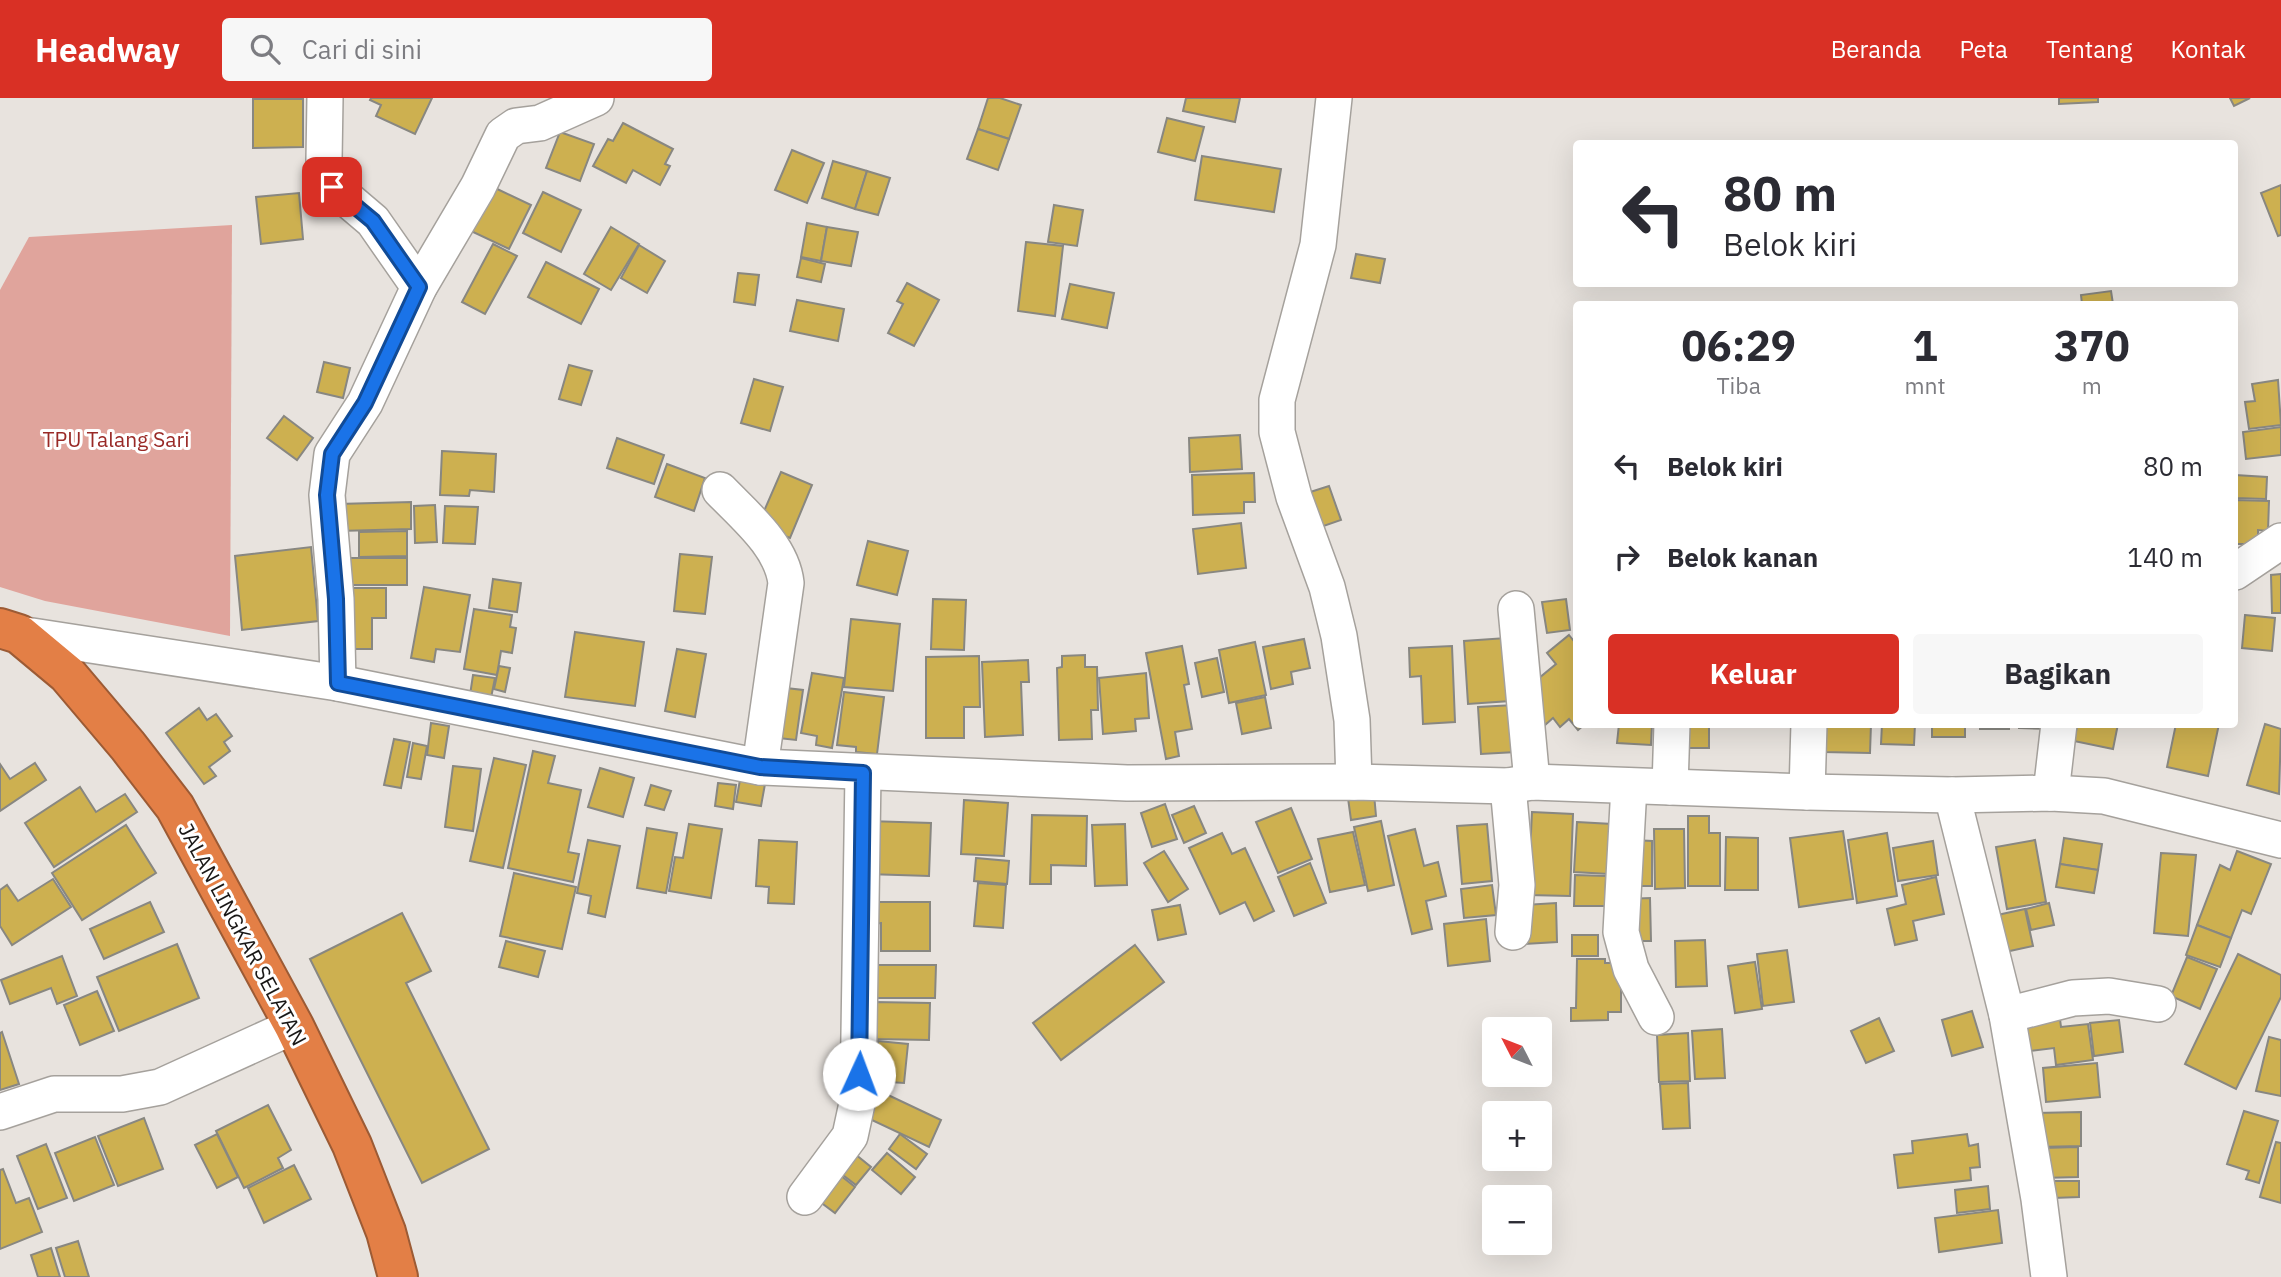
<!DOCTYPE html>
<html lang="id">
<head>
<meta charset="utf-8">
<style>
	:root { --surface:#fff; --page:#f7f7f7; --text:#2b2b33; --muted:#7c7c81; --accent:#d93025 }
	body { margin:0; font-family:"IBM Plex Sans",sans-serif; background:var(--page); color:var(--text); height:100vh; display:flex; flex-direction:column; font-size:26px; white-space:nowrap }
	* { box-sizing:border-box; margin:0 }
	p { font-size:23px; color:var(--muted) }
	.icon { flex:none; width:38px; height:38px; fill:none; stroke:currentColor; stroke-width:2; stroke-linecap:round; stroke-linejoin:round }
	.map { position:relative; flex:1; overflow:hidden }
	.details { position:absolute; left:1573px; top:203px; width:665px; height:427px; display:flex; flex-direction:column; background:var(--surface); border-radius:7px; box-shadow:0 7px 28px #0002 }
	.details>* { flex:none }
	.banner { position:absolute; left:1573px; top:42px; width:665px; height:147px; border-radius:7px; box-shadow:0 7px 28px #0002; background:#fff; color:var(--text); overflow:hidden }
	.needle { width:46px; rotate:312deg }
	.controls { position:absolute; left:1482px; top:919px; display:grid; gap:14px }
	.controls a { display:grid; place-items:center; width:70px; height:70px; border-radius:7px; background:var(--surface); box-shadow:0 7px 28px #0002; font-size:35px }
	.pin { position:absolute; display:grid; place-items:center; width:60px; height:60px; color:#fff; margin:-30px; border-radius:14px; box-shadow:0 4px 10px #0006 }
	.me { position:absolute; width:77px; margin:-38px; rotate:2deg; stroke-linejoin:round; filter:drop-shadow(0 0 5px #0008) }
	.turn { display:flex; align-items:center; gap:24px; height:147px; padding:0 35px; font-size:32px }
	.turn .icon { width:91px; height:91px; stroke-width:2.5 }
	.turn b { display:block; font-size:49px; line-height:60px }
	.eta { display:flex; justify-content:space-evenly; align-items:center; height:119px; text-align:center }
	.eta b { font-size:42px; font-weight:800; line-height:49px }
	.cta { display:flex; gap:14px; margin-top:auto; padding:14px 35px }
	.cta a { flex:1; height:80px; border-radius:7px; background:var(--accent); color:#fff; font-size:28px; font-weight:800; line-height:80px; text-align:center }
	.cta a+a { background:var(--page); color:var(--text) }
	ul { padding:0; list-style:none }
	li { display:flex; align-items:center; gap:21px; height:91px; padding:0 35px }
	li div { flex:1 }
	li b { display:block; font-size:26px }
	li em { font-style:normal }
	header { display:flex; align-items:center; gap:42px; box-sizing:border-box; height:98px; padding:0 35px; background:var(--accent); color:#fff }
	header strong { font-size:33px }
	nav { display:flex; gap:38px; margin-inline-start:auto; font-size:24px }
	.search { width:490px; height:63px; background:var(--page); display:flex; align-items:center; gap:18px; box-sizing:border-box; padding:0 24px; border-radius:7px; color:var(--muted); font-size:26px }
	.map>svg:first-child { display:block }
	.green { fill:#e0a49c }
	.building { fill:#cdb050; stroke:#888781; stroke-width:2 }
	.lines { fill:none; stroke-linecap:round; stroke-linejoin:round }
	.minor-casing { stroke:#a5a19c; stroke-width:38 }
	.highway-casing { stroke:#9c5b35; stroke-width:42 }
	.minor { stroke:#fff; stroke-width:35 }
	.highway { stroke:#e37f46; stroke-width:38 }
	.route-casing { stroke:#114b97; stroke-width:18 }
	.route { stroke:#1a73e8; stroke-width:12 }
	.labels { text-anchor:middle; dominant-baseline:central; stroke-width:6; stroke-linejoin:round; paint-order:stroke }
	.park-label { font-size:21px; fill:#992926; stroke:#fff }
	.street-label { font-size:21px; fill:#191716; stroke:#fff }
</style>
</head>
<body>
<header>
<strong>Headway</strong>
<div class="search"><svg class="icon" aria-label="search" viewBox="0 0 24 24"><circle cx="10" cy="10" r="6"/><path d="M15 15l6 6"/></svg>Cari di sini</div>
<nav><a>Beranda</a><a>Peta</a><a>Tentang</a><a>Kontak</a></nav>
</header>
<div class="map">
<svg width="2281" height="1179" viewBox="0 0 2281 1179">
	<rect width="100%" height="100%" fill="#e8e3de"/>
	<polygon class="green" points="232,127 230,538 45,503 0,489 0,192 29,139"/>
	<g class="building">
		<polygon points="371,0 432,0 415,36 376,18 381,7 370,2"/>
		<polygon points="988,0 1000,0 1021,7 1009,41 978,31"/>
		<polygon points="1186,0 1240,0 1235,24 1183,13"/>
		<polygon points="2059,0 2098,0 2098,4 2059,6"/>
		<polygon points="2230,0 2250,0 2234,8"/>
		<polygon points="253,1 303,1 303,49 253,50"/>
		<polygon points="1167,20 1204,29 1195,63 1158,54"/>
		<polygon points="623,25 673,51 665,66 670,68 660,87 633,72 626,85 593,68 608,41 613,43"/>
		<polygon points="978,31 1009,41 998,72 967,61"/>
		<polygon points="560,34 594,46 580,83 546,70"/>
		<polygon points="792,52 824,65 807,105 775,92"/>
		<polygon points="1202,58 1281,71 1274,114 1195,102"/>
		<polygon points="833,63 867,73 855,111 822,100"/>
		<polygon points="867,73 890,80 878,117 855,111"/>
		<polygon points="2281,87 2281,137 2278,138 2261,95"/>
		<polygon points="493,89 531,107 509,151 471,133"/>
		<polygon points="543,94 581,112 561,154 523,135"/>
		<polygon points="299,95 303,141 261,146 256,99"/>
		<polygon points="1054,107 1083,112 1077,148 1048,144"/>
		<polygon points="807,125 827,129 821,163 801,159"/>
		<polygon points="611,129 639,146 611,192 584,176"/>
		<polygon points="827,129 858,134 851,168 821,163"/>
		<polygon points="1026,144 1063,148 1055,218 1018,213"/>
		<polygon points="493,146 517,158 485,216 462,204"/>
		<polygon points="639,147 665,163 647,195 621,180"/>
		<polygon points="1356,156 1385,161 1380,185 1351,180"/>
		<polygon points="801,160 825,166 821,184 797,179"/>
		<polygon points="546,164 599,191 581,226 528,199"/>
		<polygon points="738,175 759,177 755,207 734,204"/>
		<polygon points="907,185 939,202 914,248 888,235 903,206 897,203"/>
		<polygon points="1070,186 1114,195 1107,230 1062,221"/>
		<polygon points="2111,193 2113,206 2082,206 2081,197"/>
		<polygon points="797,202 844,211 838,243 790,233"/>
		<polygon points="324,264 350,270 343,300 317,294"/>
		<polygon points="569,267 592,273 581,307 559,301"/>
		<polygon points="754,281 783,289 770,333 741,325"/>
		<polygon points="2278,282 2281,327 2249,331 2245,304 2255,303 2252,286"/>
		<polygon points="284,318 313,340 297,362 267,340"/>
		<polygon points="2281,329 2281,357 2246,361 2243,334"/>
		<polygon points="1240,337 1242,371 1190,374 1189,340"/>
		<polygon points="617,340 664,357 654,386 607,370"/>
		<polygon points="442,353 496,356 494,394 470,392 469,398 440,397"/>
		<polygon points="667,366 705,380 694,413 655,399"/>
		<polygon points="781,374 812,387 790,440 758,427"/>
		<polygon points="1254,375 1255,404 1244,404 1244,415 1193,417 1192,377"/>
		<polygon points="2235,377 2267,379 2266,401 2235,400"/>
		<polygon points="1329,388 1341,422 1312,432 1301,397"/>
		<polygon points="2235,402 2269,403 2268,433 2258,432 2258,446 2235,446"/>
		<polygon points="411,404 411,431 339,433 338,406"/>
		<polygon points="435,407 437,444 415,445 414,408"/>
		<polygon points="445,408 478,409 475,446 443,445"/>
		<polygon points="1241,425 1246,470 1198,476 1193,431"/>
		<polygon points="407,433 407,458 359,459 359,434"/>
		<polygon points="868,443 908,453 897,497 857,487"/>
		<polygon points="311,449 318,523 242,532 235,458"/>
		<polygon points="680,456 712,459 705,516 674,513"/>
		<rect x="348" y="460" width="59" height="27"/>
		<polygon points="2281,476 2281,515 2272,515 2271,477"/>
		<polygon points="493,481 521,485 517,514 489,510"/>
		<polygon points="424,489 470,497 460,554 436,551 434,564 411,560"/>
		<polygon points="342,490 386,490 386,520 372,520 372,551 341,551"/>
		<polygon points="933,501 966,502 964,552 931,551"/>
		<polygon points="1566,501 1570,532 1547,535 1542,504"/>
		<polygon points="474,511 512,517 510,529 516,530 512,555 501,553 497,577 464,571"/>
		<polygon points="2245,517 2275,520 2272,553 2242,550"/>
		<polygon points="851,521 900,526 893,593 844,589"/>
		<polygon points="575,534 644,544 635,608 565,599"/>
		<polygon points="1569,537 1577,547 1577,626 1585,626 1578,632 1569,621 1560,629 1553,620 1545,627 1529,608 1527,590 1556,566 1547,555"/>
		<polygon points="1506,540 1510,603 1468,606 1464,543"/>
		<polygon points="1304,541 1310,570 1291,574 1293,586 1271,591 1263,549"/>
		<polygon points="1255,544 1266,597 1229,605 1219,552"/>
		<polygon points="1182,548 1189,586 1184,587 1192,631 1175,634 1179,658 1166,661 1146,555"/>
		<polygon points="1452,548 1455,624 1423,626 1421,578 1410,579 1409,550"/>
		<polygon points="677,551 706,556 695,619 665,613"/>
		<polygon points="1085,557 1085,569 1097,569 1098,612 1091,612 1092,641 1059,642 1057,570 1062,569 1062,558"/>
		<polygon points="979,558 980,609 964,609 964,640 926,640 926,559"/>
		<polygon points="1217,560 1224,594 1202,599 1195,565"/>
		<polygon points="1028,562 1029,584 1021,584 1023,637 985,639 982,564"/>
		<polygon points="499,568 510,570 505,594 494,591"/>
		<polygon points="812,575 844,580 832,650 816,647 817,638 801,635"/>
		<polygon points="1146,575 1149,620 1135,621 1136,633 1103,636 1099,580"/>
		<polygon points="473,577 495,580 491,600 470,597"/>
		<polygon points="777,589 803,592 796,642 770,639"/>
		<polygon points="844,594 884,599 877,656 856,654 856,649 837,647"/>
		<polygon points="1265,599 1271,630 1242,636 1236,605"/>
		<polygon points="1514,607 1516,654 1481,656 1478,609"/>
		<polygon points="199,610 207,622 216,616 232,638 224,644 230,653 209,669 216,678 204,686 166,635"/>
		<polygon points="431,625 449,628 444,660 427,657"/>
		<polygon points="1619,626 1652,626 1651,647 1617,645"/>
		<polygon points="1675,626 1709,626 1709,650 1676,650"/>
		<polygon points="1825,626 1871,626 1870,655 1824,654"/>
		<polygon points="1882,626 1915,626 1914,647 1881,646"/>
		<rect x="1932" y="626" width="33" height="13"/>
		<rect x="1980" y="626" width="29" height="5"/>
		<polygon points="2019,626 2052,626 2052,631 2019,630"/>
		<polygon points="2072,626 2118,626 2113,651 2074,643 2077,628"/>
		<polygon points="2176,626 2219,626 2208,678 2167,669"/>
		<polygon points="2265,626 2281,631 2279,696 2247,687"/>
		<polygon points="394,641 410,644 401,690 384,687"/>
		<polygon points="413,645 427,648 421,681 407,679"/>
		<polygon points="533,653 555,658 548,685 581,692 568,754 579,756 573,784 508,770"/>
		<polygon points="494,660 526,667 503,770 470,763"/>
		<polygon points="35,665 46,682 0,713 0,666 10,681"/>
		<polygon points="453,668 481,671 473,733 445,729"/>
		<polygon points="600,670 634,680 623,719 588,709"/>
		<polygon points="740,682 765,686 761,708 736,704"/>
		<polygon points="718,685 736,687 733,711 715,708"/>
		<polygon points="651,687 671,693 664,712 645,707"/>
		<polygon points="80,689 96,714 125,696 137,714 54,769 25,725"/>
		<polygon points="1374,696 1376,718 1351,722 1348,700"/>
		<polygon points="964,702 1008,705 1004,758 961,756"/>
		<polygon points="1165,706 1177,741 1152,749 1141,715"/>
		<polygon points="1194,708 1206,735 1184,745 1172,717"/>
		<polygon points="1291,710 1312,761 1278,775 1256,724"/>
		<polygon points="1532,714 1573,716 1570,798 1528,797"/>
		<polygon points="1032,717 1087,718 1086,768 1051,767 1051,786 1030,786"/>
		<polygon points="1688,718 1709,718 1709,735 1720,735 1720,788 1688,788"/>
		<polygon points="868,723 931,725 929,778 867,776"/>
		<polygon points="1381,723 1394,787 1368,793 1354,729"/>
		<polygon points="1577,724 1612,726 1609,776 1574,774"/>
		<polygon points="689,726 722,731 711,800 669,793 675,759 683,760"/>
		<polygon points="1125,726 1127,787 1095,788 1092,727"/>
		<polygon points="1487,726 1492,783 1462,786 1457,728"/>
		<polygon points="126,727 156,775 82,822 52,775"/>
		<polygon points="647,730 677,735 666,795 637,790"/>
		<polygon points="1415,731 1424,768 1438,764 1446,798 1426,803 1432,831 1412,836 1388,738"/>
		<polygon points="1654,731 1684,731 1685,790 1655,791"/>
		<polygon points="1843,733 1853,801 1799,809 1790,740"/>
		<polygon points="1353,734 1365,787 1330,794 1318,741"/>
		<polygon points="1222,735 1232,756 1245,750 1274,813 1254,823 1245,804 1220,816 1189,750"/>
		<polygon points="1887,735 1897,798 1857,805 1848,742"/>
		<polygon points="1726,739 1758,740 1758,792 1725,792"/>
		<polygon points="2064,740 2102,746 2098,772 2060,766"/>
		<polygon points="588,742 620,748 605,819 588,815 591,798 577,795"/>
		<polygon points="759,742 797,744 794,806 768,805 769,789 756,788"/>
		<polygon points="1633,742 1652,743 1652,788 1633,788"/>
		<polygon points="2035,742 2046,804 2007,811 1996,749"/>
		<polygon points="1933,743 1938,777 1898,783 1893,750"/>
		<polygon points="1164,753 1188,791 1168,804 1144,765"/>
		<polygon points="2237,753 2271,766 2251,816 2242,812 2231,840 2197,827 2220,767 2230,772"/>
		<polygon points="2161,755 2196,757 2188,838 2154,835"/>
		<polygon points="976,760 1009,763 1007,786 974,783"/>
		<polygon points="1310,765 1326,805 1294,818 1278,779"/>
		<polygon points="2060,766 2098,772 2094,795 2056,789"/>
		<polygon points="514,775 576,789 562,851 500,838"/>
		<polygon points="1575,777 1606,778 1605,808 1574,808"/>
		<polygon points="1936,779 1944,816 1913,823 1917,842 1895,847 1887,811 1906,806 1902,787"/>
		<polygon points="53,781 71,809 12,847 0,828 0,792 7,787 18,803"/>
		<polygon points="978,785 1006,787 1003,830 974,828"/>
		<polygon points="1492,787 1496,817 1464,820 1461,791"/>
		<polygon points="1650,800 1651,843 1626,843 1626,801"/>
		<polygon points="150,804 164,834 104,861 90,831"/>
		<polygon points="865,804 930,804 930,853 881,853 881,825 864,826"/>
		<polygon points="1556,805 1557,844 1524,846 1523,807"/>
		<polygon points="2049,805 2054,827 2031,832 2026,811"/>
		<polygon points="1180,807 1186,836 1158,842 1152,812"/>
		<polygon points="2025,811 2033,848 1996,856 1988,819"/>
		<polygon points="402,815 431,873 406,885 489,1051 422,1085 310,861"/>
		<polygon points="1486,821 1490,863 1448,868 1444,826"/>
		<polygon points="2197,827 2231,840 2220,869 2186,857"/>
		<rect x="1572" y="837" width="26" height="21"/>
		<polygon points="1705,842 1707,888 1676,889 1675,843"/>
		<polygon points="506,843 545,853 538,879 499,869"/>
		<polygon points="177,846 199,900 119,933 97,879"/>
		<polygon points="1135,847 1164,884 1061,962 1033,925"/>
		<polygon points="1787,852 1794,904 1763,908 1757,856"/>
		<polygon points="2238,856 2281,877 2281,899 2236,991 2185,966"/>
		<polygon points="62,858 77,898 57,906 51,890 10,906 1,882"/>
		<polygon points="2187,859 2217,871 2200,911 2171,898"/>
		<polygon points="1577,861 1605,861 1605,865 1621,865 1621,914 1608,914 1608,922 1571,923 1571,910 1576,910"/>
		<polygon points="1755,864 1762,911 1735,915 1728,868"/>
		<polygon points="871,867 936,867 935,900 870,900"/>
		<polygon points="97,893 114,933 80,947 64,907"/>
		<polygon points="874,904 930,905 929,942 874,941"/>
		<polygon points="1972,913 1983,949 1952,958 1942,922"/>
		<polygon points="2059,913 2061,929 2088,926 2093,962 2056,967 2054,950 2021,954 2017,918"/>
		<polygon points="1879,920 1894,953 1866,965 1851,933"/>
		<polygon points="2119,922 2123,954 2094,958 2090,925"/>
		<polygon points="1722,931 1725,980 1695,981 1692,933"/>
		<polygon points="2,934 19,986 0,992 0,935"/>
		<polygon points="1688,935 1690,983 1659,984 1657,937"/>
		<polygon points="2269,939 2281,942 2281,998 2256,993"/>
		<polygon points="878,943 908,946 904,985 874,983"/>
		<polygon points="2097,965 2100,999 2046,1004 2043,970"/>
		<polygon points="1688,985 1690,1030 1663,1031 1660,986"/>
		<polygon points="869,988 941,1022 929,1049 857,1015"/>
		<polygon points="268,1007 291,1052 278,1060 283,1070 244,1090 216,1033"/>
		<polygon points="2244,1013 2278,1023 2259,1085 2246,1081 2249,1073 2227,1066"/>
		<polygon points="2081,1014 2081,1048 2037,1049 2036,1015"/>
		<polygon points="144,1020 163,1071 118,1088 98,1038"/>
		<polygon points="217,1036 238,1079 217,1090 195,1047"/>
		<polygon points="900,1036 927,1056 916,1071 889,1051"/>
		<polygon points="1967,1036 1969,1048 1978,1046 1980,1069 1970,1070 1971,1082 1898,1090 1894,1057 1913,1055 1912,1043"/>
		<polygon points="95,1039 114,1087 74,1103 55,1055"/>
		<polygon points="2276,1044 2281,1045 2281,1105 2260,1099"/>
		<polygon points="46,1046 67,1100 38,1111 17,1058"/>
		<polygon points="2078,1049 2078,1079 2042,1080 2042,1050"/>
		<polygon points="850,1052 871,1069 856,1087 835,1071"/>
		<polygon points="887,1055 915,1079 901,1096 872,1072"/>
		<polygon points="294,1067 311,1101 264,1125 248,1090"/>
		<polygon points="3,1071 16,1105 29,1100 42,1134 0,1151 0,1072"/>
		<polygon points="835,1073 855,1089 835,1115 815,1100"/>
		<polygon points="2053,1083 2079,1083 2079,1099 2053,1100"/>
		<polygon points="1988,1088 1990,1111 1957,1115 1955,1092"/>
		<polygon points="1998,1112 2002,1145 1939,1154 1935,1120"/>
		<polygon points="78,1143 89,1179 65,1179 56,1150"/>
		<polygon points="51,1150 60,1179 38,1179 31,1157"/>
	</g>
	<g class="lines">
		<g class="minor-casing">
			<g id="minor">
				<polyline points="325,0 324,62 333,89 373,123 419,189"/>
				<polyline points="1334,0 1318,147 1277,302 1277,334 1294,399 1327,489 1339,538 1352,622 1354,684"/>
				<path d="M720 392C745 418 782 448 786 485L760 669"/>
				<polyline points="2235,474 2281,443"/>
				<polyline points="1516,511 1532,684"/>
				<polyline points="19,536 338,585 760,669 1127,685 1354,684 1508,688 1532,684 1807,694 1952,697 2051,695 2104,698 2281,742"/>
				<polyline points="338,585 336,501 327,397 332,356 365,305 419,189 478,89 503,37 516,28 540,25 596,0"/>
				<polyline points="1508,688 1517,787 1513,834"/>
				<polyline points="1629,688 1621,834 1631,871 1656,919"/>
				<polyline points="1670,689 1672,626"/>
				<polyline points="1807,694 1809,626"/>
				<polyline points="2051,695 2059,626"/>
				<polyline points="1952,697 2007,917 2039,1101 2049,1179"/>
				<polyline points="2007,917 2073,900 2109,898 2158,906"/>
				<polyline points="0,1014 54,996 122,996 160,989 294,928"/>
				<polyline points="805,1099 850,1038 858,1001 863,675"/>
			</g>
		</g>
		<g class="highway-casing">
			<polyline id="highway" points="0,530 19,536 67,576 128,648 175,709 294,928 352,1047 386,1134 398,1179"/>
		</g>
		<use href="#minor" class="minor"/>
		<use href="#highway" class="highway"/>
	</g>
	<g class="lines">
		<g class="route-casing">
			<polyline id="route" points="332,89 373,123 419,189 365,305 332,356 327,397 336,501 338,585 760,669 863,675 859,976"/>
		</g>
		<use href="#route" class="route"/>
	</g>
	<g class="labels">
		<g class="park-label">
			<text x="116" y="341">TPU Talang Sari</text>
		</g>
		<g class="street-label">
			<text transform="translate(243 836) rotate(62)">JALAN LINGKAR SELATAN</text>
		</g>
	</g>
</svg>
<div class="controls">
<a><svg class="needle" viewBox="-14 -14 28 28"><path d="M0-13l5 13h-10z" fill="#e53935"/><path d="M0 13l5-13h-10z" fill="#7c7c81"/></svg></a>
<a>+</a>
<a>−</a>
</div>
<div class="pin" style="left:332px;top:89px;background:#d93025"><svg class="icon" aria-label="arrive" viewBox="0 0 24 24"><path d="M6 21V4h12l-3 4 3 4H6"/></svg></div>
<svg class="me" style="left:859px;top:976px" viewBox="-20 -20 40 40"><circle r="19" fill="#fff"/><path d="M0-13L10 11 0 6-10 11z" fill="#1a73e8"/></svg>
<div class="banner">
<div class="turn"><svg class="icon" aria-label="left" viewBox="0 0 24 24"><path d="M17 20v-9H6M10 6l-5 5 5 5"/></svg><div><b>80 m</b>Belok kiri</div></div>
</div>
<section class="details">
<div class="eta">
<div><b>06:29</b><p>Tiba</p></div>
<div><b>1</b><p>mnt</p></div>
<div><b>370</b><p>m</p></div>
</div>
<ul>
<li><svg class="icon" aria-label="left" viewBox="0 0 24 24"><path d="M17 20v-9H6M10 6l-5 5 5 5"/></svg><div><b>Belok kiri</b></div><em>80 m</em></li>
<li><svg class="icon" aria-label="right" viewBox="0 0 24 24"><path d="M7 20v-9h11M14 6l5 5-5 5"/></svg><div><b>Belok kanan</b></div><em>140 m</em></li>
</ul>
<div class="cta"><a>Keluar</a><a>Bagikan</a></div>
</section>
</div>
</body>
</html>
